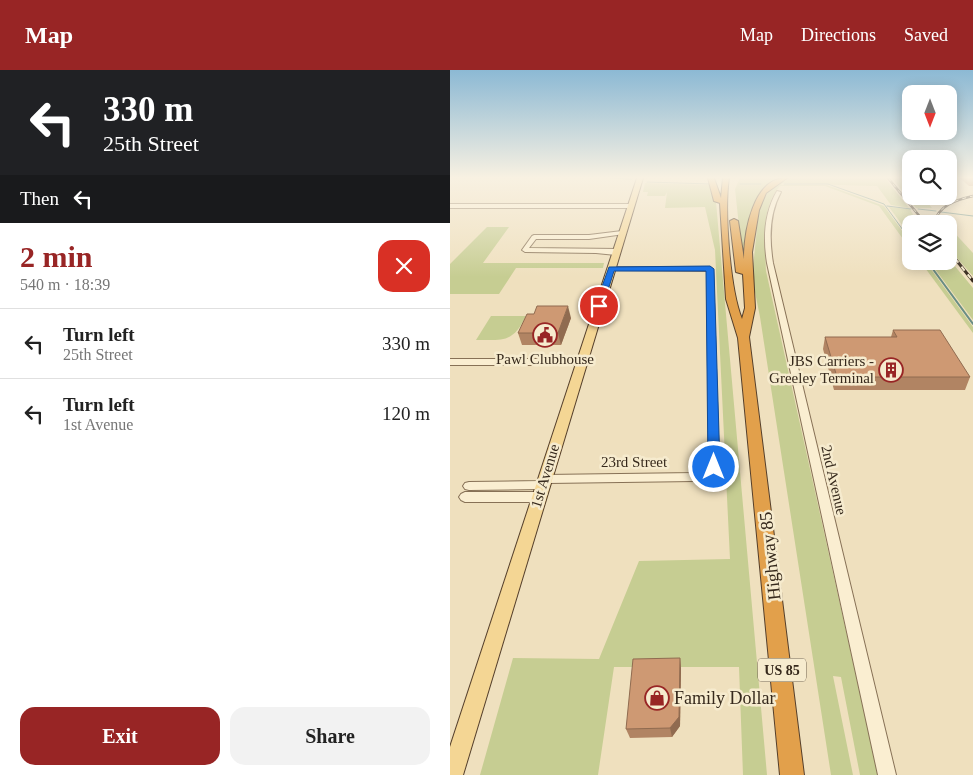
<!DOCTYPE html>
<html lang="en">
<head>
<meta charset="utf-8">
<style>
	:root { --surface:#fff; --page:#f2f2f2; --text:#222; --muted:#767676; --line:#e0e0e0; --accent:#982525 }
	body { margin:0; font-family:"Times New Roman",serif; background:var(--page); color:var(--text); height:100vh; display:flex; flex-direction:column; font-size:19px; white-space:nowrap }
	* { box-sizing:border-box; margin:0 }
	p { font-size:16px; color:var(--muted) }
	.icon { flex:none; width:28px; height:28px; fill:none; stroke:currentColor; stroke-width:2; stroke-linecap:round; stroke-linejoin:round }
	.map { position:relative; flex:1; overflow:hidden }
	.panel { display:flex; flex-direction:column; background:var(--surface); width:450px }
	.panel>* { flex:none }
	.banner { background:#202124; color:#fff; overflow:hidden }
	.needle { width:32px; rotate:180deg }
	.controls { position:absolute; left:452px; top:15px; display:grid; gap:10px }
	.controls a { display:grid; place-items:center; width:55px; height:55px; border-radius:10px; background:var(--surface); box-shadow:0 2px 12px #0003; font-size:25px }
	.pin { position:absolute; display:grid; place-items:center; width:42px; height:42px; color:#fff; margin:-21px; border:2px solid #fff; border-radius:50%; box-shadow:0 1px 5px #0007 }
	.me { position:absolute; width:55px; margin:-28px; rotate:0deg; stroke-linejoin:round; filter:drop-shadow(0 0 4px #0008) }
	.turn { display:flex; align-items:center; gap:18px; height:105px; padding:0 20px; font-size:22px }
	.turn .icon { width:65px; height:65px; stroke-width:2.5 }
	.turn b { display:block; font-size:35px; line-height:42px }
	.then { display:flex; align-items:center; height:48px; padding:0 20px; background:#0003; gap:10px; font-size:19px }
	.round { display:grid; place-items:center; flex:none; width:52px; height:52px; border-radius:15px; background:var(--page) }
	.head { display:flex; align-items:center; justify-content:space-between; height:85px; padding:0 20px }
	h1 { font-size:30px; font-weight:800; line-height:38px; color:var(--accent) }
	.primary-button { display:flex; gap:10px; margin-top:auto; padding:10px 20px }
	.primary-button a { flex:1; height:58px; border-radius:15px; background:var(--accent); color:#fff; font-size:20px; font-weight:800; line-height:58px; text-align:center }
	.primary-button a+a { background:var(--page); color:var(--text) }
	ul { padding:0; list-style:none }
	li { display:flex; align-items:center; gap:15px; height:70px; padding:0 20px; border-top:1px solid var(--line) }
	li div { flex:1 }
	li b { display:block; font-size:19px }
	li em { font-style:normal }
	header { display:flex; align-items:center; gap:30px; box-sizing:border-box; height:70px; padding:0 25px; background:var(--accent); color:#fff }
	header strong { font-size:24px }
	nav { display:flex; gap:28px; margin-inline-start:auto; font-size:18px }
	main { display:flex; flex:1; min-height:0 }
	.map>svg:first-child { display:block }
	.green { fill:#c6cd92 }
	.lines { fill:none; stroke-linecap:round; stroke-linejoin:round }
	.stream-far1 { stroke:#698e85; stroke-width:1 }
	.stream { stroke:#698e85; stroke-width:2 }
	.minor-casing { stroke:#877156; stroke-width:2 }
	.major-casing { stroke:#553f2b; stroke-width:2 }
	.highway-casing { stroke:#553f2b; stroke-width:2 }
	.minor { fill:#faeed1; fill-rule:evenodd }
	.major { fill:#f4d694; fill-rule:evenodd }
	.highway { fill:#e2a04b; fill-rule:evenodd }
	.rail-far1-casing { stroke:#36291c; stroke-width:2.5 }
	.rail-casing { stroke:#36291c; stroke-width:3 }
	.rail-far1 { stroke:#f6ebce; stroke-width:1; stroke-dasharray:4; stroke-linecap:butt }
	.rail { stroke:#f6ebce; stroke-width:2; stroke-dasharray:5; stroke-linecap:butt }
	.wall { fill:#b18463 }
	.shaded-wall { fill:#906b50 }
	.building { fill:#ce9973; stroke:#906b50 }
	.route { fill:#1a73e8; stroke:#114b97 }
	.labels { text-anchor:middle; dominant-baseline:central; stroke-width:5; stroke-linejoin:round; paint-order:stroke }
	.shield { fill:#f6ebce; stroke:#706351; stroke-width:1 }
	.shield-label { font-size:14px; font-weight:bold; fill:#36291c }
	.poi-label { font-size:15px; fill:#36291c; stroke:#f6ebce }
	.street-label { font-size:15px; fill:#36291c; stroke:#f6ebce }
	.near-street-label { font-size:18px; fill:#36291c; stroke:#f6ebce }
	.near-poi-label { font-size:18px; fill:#36291c; stroke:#f6ebce; text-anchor:start }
</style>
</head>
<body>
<header>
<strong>Map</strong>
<nav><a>Map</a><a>Directions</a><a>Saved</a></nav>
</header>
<main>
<section class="panel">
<div class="banner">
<div class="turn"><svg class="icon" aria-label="left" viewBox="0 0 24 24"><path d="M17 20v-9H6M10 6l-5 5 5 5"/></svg><div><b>330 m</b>25th Street</div></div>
<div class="then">Then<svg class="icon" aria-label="left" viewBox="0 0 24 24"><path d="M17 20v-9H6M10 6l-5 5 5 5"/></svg></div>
</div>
<div class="head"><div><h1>2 min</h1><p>540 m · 18:39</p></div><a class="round" style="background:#d93025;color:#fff"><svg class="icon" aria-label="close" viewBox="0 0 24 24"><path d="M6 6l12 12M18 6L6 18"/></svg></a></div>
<ul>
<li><svg class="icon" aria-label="left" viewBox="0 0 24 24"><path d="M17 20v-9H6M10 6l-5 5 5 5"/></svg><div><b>Turn left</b><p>25th Street</p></div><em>330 m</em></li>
<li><svg class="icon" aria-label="left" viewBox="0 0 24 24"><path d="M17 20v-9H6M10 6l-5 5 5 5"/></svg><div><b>Turn left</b><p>1st Avenue</p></div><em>120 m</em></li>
</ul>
<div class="primary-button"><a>Exit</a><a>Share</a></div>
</section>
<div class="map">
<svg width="523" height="705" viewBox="0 0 523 705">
	<rect width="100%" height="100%" fill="#efe0be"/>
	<g class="green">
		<path d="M290 108H331C297 123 299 152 294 184H292L285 119Z"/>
		<path d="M340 108H435L459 138 441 135 427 116C395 116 365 113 333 113L331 115H377L434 136 461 173V180L429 136 375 116H330C310 138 315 174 316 201L428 705H410L391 607 383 606 403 705H381L310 247 302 207 309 139 319 120Z"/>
		<polygon points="442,108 455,108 461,115 461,126 472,126 482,138 466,138"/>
		<polygon points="195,113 261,115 266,132 317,705 293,705 289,597 164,597 148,705 30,705 63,588 149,589 189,491 280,489 265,180 255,137 215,138 217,122 215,126 197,126 198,122 193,122"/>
		<polygon points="439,137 460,139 468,154 461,154 461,167"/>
		<polygon points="37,157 59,157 33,193 154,193 153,198 66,198 49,224 0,224 0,194"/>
		<polygon points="499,157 523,183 523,206 499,179"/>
		<polygon points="499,189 523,218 523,250 479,191 499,191"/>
		<polygon points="470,191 475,191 523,257 523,263"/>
		<path d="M41 246H76C63 273 53 270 26 270Z"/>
	</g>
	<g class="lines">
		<g class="stream-far1">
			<polyline points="160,108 182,109"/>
			<polyline points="197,112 260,114"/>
			<polyline points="290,114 311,114"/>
			<polyline points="334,114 378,114 434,134 461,171"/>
			<polyline points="437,136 461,139"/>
			<polyline points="468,139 486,141"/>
			<polyline points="491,142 523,146"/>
		</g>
		<polyline class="stream" points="477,191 523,254"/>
		<g class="minor-casing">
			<g id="minor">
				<path d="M327 121 331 122C319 144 319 168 323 193L446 705H428L317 193C313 168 314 143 327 121Z"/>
				<polygon points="0,134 181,134 184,136 181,138 0,138"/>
				<polygon points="172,161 175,163 174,164 139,169 86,169 79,178 169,179 169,183 166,185 146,183 75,182 72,180 82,166 84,165 139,165"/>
				<polygon points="161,197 260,197 263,199 269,397 265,406 245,411 98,413 97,418 93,419 19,420 15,419 13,416 15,413 19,412 90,411 91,406 95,405 245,403 257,400 259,397 257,201 159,200 158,199"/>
				<polygon points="0,289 130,289 134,292 130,295 0,295"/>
				<polygon points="15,422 89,422 93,424 95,427 93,430 89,432 15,432 11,430 9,427 11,424"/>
			</g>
		</g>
		<g class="major-casing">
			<polygon id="major" points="187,108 193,108 13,705 0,705 0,677"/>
		</g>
		<g class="highway-casing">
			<path id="highway" d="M258 108H264L271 128 273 108H279C274 140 280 220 292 249L295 238 293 204 286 202 280 151 284 149 288 151 294 189C294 162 303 107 337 108L316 123 309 140 302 182 305 238 299 267 354 705H330L288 268 276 229 270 133 264 131Z"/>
		</g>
		<use href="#minor" class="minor"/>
		<use href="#major" class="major"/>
		<use href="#highway" class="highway"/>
		<g class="rail-far1-casing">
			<g id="rail-far1">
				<polyline points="438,108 476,154"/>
				<path d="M484 154C488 135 506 130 523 126"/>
			</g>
		</g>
		<g class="rail-casing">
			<polyline id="rail" points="499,181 523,211"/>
		</g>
		<use href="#rail-far1" class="rail-far1"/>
		<use href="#rail" class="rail"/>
	</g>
	<g class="wall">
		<polygon points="510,108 523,108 523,116 519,116"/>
		<polygon points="84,244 121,248 111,275 72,275 68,263"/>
		<polygon points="443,260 520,307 515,320 384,320 373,279 375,267 441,267"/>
		<polygon points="230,588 231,599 230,656 222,667 180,668 176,659"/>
	</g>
	<g class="shaded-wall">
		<polygon points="118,236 121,248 111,275 108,263"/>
		<polygon points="230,588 231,599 230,656 222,667 220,658"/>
	</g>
	<g class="building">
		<polygon points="87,236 118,236 108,263 68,263 77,244 84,244"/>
		<polygon points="443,260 490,260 520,307 387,307 375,267 447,267"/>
		<polygon points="230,588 229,647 220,658 176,659 183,589"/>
	</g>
	<linearGradient id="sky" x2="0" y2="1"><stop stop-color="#8cb9d4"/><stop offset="0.52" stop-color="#f8f1e2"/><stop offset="1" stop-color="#f8f1e2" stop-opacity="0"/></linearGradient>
	<rect width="523" height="207" fill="url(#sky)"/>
	<polygon class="route" points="260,196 264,199 270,397 264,402 258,397 256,201 164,201 153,236 149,238 145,236 159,197"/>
	<defs>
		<g id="civic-ring" transform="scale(1.25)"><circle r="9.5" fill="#f6ebce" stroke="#982525" stroke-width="1.5"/><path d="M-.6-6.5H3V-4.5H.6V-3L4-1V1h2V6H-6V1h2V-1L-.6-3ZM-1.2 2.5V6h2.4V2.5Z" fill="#982525"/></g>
		<g id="building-ring" transform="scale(1.25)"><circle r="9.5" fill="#f6ebce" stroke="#982525" stroke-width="1.5"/><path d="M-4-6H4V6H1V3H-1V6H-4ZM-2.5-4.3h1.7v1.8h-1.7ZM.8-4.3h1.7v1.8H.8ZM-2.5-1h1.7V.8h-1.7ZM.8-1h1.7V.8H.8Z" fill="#982525"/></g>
		<g id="shop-ring" transform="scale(1.25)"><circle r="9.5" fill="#f6ebce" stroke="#982525" stroke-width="1.5"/><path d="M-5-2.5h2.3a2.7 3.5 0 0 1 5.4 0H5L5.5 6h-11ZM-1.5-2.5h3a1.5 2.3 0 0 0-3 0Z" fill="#982525"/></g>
	</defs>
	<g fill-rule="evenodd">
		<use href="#civic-ring" x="95" y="265"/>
		<use href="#building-ring" x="441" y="300"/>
		<use href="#shop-ring" x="207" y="628"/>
	</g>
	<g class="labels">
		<rect class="shield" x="308" y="588.5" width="48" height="23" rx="4"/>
		<g class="shield-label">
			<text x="332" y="600">US 85</text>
		</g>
		<g class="poi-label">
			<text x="95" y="289">Pawl Clubhouse</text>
			<text x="424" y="291" text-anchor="end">JBS Carriers -<tspan x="424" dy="17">Greeley Terminal</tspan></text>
		</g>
		<g class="street-label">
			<text x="184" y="392">23rd Street</text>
			<text transform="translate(95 406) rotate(-73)">1st Avenue</text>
			<text transform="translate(384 410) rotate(77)">2nd Avenue</text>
		</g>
		<g class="near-street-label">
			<text transform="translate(320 486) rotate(-96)">Highway 85</text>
		</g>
		<g class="near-poi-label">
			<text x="224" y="628">Family Dollar</text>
		</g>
	</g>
</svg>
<div class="controls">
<a><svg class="needle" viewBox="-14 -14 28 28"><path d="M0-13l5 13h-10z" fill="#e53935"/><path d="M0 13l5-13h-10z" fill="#767676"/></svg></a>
<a><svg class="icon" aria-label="search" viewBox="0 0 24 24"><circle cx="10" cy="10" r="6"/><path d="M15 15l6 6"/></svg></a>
<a><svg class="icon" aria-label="layers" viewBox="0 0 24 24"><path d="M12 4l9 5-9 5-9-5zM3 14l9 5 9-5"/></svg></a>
</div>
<div class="pin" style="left:149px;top:236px;background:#d93025"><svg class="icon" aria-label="arrive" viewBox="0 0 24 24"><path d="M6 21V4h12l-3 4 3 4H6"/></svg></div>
<svg class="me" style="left:264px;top:397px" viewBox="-20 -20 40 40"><circle r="17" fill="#1a73e8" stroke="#fff" stroke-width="3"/><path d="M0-11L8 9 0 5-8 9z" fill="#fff"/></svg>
</div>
</main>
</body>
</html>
